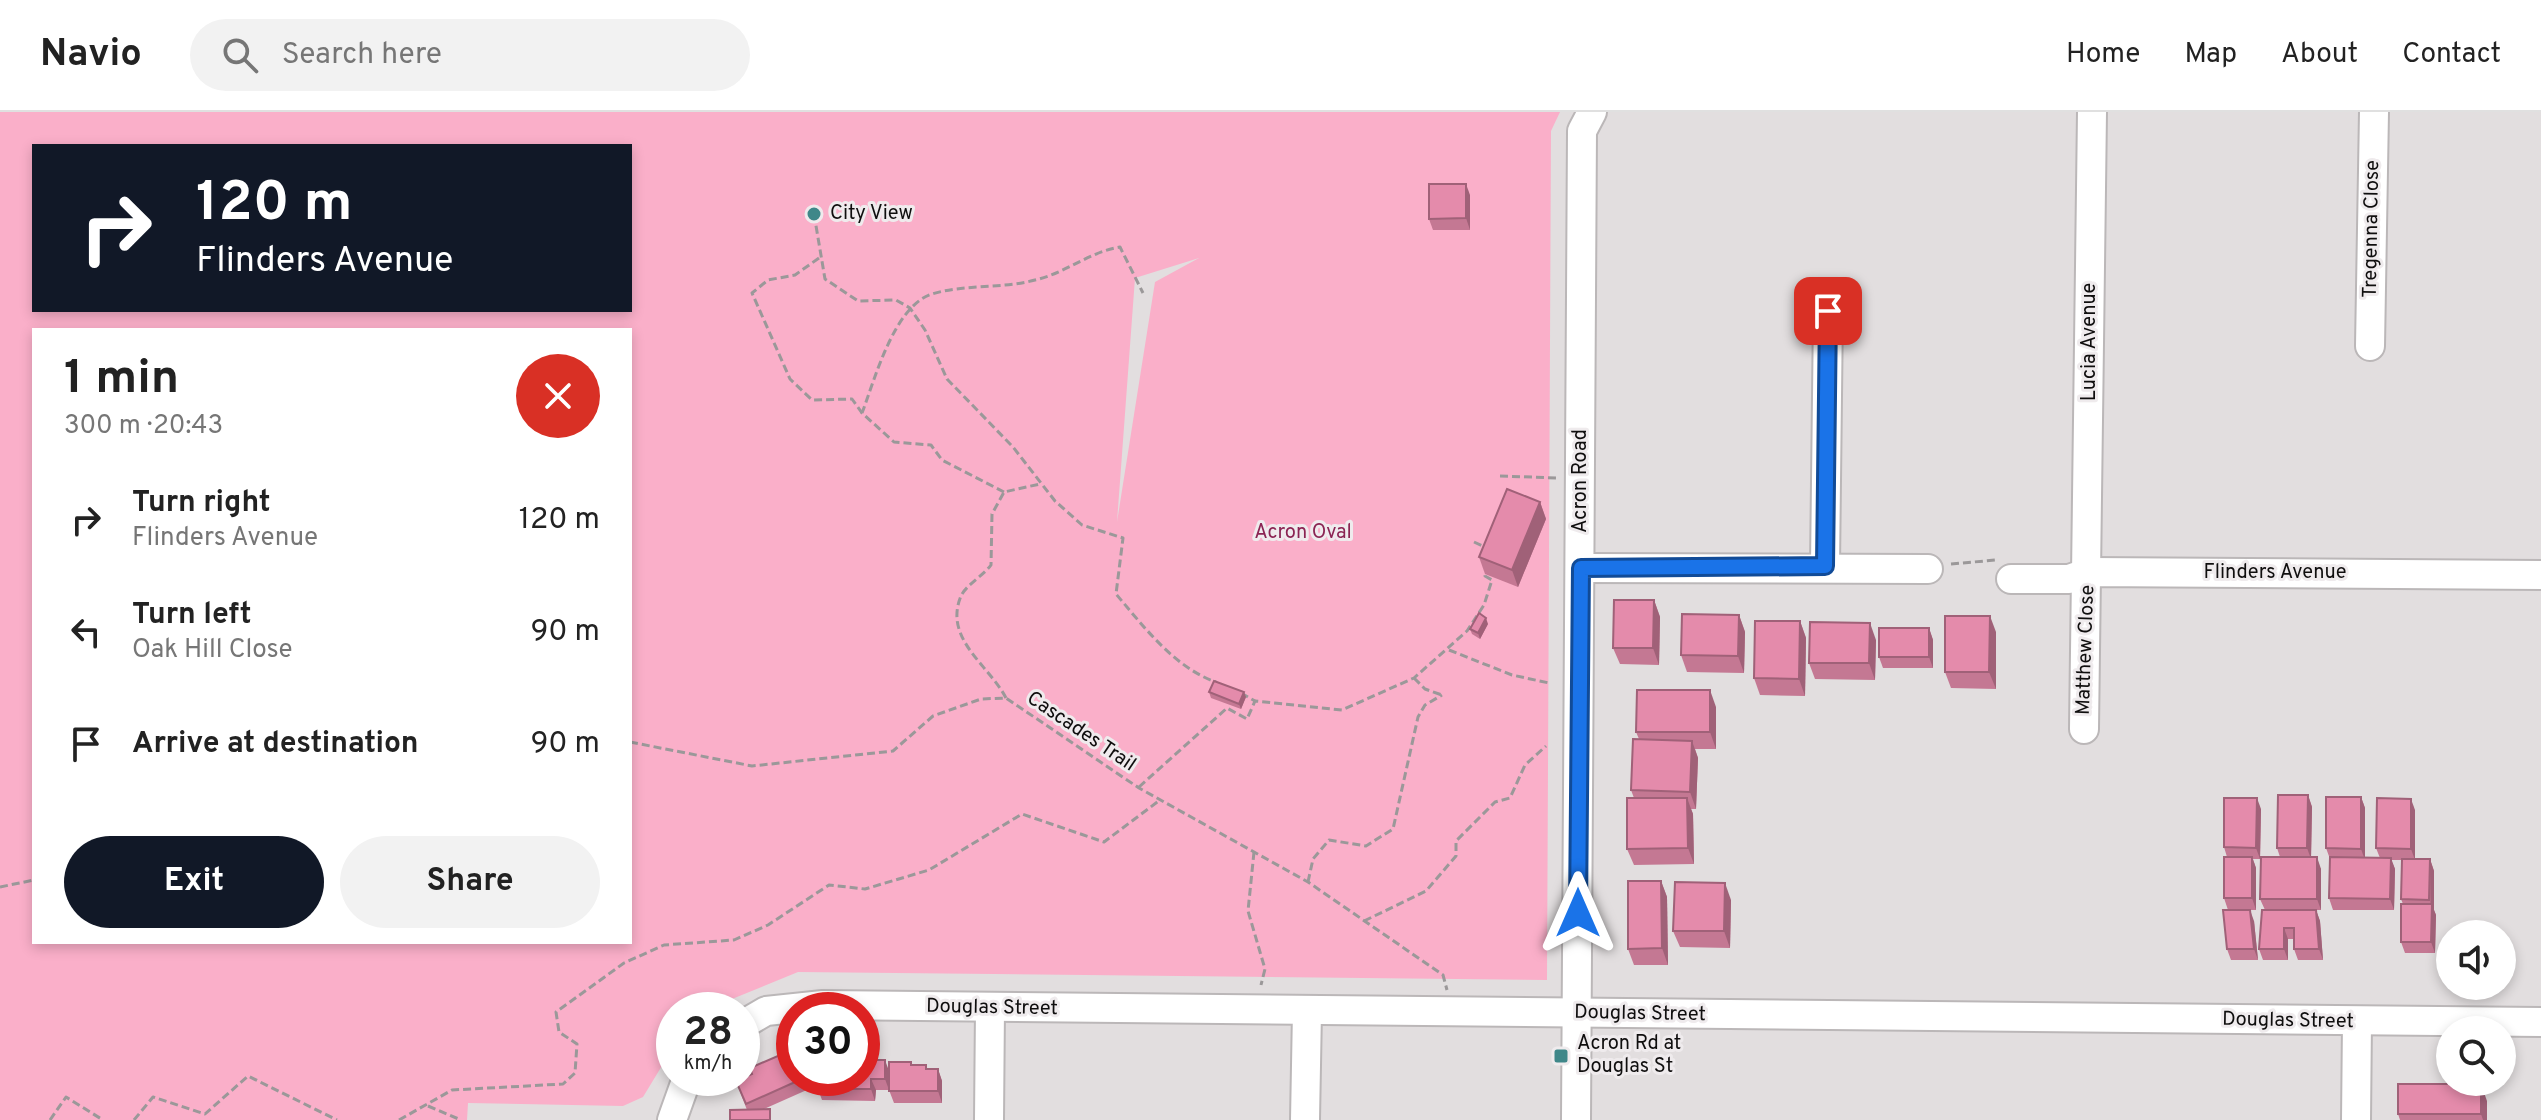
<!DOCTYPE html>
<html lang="en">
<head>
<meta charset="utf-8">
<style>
	:root { --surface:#fff; --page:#f2f2f2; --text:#222; --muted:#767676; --line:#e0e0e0; --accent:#111827 }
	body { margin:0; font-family:Overpass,sans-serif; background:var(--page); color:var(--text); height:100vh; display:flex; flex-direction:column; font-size:30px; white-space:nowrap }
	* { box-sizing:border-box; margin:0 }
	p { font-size:26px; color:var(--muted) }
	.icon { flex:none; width:44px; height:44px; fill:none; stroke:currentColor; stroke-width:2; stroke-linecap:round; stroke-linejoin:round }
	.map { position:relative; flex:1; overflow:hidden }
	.side { position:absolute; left:32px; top:216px; width:600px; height:616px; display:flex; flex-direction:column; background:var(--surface); border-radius:0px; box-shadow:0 4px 12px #0003 }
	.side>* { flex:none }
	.guide { position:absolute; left:32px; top:32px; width:600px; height:168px; border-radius:0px; box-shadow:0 4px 12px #0003; background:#111827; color:#fff; overflow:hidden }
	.fabs { position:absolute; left:2436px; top:808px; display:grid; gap:16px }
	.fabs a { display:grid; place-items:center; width:80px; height:80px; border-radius:50%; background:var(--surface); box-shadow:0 4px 12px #0003; font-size:40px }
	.speed { position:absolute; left:656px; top:880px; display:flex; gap:16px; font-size:40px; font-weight:700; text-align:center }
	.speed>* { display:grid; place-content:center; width:104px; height:104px; border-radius:50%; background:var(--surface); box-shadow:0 4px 12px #0003; line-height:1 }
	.speed small { font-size:20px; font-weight:400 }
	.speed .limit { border:12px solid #d22; background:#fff; color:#111 }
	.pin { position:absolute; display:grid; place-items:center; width:68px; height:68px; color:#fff; margin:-34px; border-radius:16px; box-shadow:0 4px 12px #0006 }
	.me { position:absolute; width:88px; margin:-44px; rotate:0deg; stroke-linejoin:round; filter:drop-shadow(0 0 6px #0008) }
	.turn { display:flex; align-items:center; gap:28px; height:168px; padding:0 32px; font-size:36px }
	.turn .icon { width:104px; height:104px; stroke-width:2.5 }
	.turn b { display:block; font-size:56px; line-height:68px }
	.round { display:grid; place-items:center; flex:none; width:84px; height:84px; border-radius:42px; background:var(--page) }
	.headline { display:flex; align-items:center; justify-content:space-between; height:136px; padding:0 32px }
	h1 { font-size:48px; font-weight:700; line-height:60px }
	.primary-button { display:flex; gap:16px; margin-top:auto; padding:16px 32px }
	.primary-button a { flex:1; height:92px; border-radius:48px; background:var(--accent); color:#fff; font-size:32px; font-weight:700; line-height:92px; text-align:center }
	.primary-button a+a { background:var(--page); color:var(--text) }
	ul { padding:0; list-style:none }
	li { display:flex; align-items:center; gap:24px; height:112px; padding:0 32px }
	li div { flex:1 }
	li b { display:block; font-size:30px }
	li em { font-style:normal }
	header { display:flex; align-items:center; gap:48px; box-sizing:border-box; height:112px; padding:0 40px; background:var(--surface); border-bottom:2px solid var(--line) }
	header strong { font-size:38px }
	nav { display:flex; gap:44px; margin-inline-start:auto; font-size:28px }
	.search { width:560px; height:72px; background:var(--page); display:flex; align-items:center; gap:20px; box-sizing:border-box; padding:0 28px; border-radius:44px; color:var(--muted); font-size:30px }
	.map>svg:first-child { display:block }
	.green { fill:#faafc9; fill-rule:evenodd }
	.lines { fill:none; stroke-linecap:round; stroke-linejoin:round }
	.minor-casing { stroke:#bbb7b8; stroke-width:32 }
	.path { stroke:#9b9899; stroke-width:3; stroke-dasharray:8 4; stroke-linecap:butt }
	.minor { stroke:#fff; stroke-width:28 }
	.wall { fill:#c47893 }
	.shaded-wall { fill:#a06178 }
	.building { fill:#e48bab; stroke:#a06178; stroke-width:2 }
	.route-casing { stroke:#114b97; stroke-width:20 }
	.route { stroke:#1a73e8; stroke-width:14 }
	.poi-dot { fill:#3f8789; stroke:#efebed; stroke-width:3 }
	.labels { text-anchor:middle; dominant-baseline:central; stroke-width:6; stroke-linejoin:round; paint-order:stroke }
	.poi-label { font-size:20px; fill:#0f0e0e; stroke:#efebed; text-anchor:start }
	.street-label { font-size:20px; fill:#0f0e0e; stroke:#efebed }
	.park-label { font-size:20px; fill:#8b2453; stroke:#efebed }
</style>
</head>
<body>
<header>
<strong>Navio</strong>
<div class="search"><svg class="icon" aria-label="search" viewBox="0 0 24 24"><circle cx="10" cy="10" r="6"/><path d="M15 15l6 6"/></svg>Search here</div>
<nav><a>Home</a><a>Map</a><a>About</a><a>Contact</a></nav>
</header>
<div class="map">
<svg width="2541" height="1008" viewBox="0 0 2541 1008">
	<rect width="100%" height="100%" fill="#e2dedf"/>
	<path class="green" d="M0 0H1560L1551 19 1547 868 798 860 705 898H674V934L643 985 623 994 468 991 467 1008H0ZM34 34H630V198H34ZM1199 146 1155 170 1117 410 1135 166ZM34 218H630V830H34Z"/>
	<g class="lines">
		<g class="minor-casing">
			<g id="minor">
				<polyline points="2370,234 2374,0"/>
				<polyline points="1825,454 1828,199"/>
				<polyline points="1581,456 1928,457"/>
				<polyline points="2011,467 2069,467 2089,460 2541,463"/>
				<polyline points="2084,617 2092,0"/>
				<polyline points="742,913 766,899 823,893 2541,910"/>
				<polyline points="672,1008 687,966"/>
				<polyline points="989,1008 990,896"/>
				<polyline points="1305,1008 1307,899"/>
				<polyline points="1576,1008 1582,19 1592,0"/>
				<polyline points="2356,1008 2357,910"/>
			</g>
		</g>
		<g class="path">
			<path d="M814 102 825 167 858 189 896 188 910 196 925 218 947 267 1013 335 1055 389 1082 413 1123 426 1116 482C1144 515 1175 556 1216 570"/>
			<polyline points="819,146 795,163 768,168 752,181 790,267 812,288 852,287 862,301"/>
			<polyline points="1500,364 1557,366"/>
			<path d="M1004 380 942 348 931 333 894 330 862 301C875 267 894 194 932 182 964 172 1002 177 1035 168 1066 161 1089 140 1120 135L1143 181"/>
			<polyline points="1474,430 1485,435"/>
			<polyline points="1951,452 1996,448"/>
			<polyline points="1449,538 1512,563 1549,571"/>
			<polyline points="1414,566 1425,577 1442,583"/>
			<polyline points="1241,581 1255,589"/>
			<path d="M1006 586C989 553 943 527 961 484 966 473 984 463 991 453L992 402 1004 380 1040 372"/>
			<polyline points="630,630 752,654 893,639 933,604 981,587 1006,586 1139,676 1308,770 1443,863 1447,878"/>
			<polyline points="1139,675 1227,596 1247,607 1255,589 1342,598 1414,566 1467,519 1484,493 1492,468 1485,464 1486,460"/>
			<polyline points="1254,740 1248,799 1265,857 1261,873"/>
			<polyline points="1308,770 1313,747 1329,728 1366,734 1393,717 1418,605 1425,593 1442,583"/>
			<polyline points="0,775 34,768"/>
			<polyline points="1364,809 1426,779 1456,744 1456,729 1495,690 1510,686 1525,653 1546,634"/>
			<polyline points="428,994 461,1008"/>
			<polyline points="50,1008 66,985 103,1008"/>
			<polyline points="134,1008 153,985 205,1002 248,964 337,1008"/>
			<polyline points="399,1008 452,978 563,972 575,961 577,932 559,920 556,900 624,851 664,833 734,828 768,813 829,773 865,777 929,758 1022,702 1104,730 1160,688"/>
		</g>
		<use href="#minor" class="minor"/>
	</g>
	<g class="wall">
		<polygon points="1470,83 1470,118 1433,118 1429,107"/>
		<polygon points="1540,390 1546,407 1518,475 1485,462 1479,445"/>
		<polygon points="1654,488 1660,505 1659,553 1620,552 1613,536"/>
		<polygon points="1739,503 1745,520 1744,561 1687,560 1681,543"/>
		<polygon points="1800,509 1806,526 1805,584 1760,583 1754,566"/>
		<polygon points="1488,512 1480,527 1472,522 1470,517"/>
		<polygon points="1929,516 1933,528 1933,556 1883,556 1879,545"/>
		<polygon points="1996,520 1996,577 1951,576 1945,560"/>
		<polygon points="1876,528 1875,568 1815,567 1809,551"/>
		<polygon points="1209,580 1246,585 1241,597 1211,586"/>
		<polygon points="1716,595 1716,637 1695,637 1698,646 1696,697 1691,697 1693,702 1694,752 1634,753 1627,737 1634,686 1631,678 1639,627 1636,620"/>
		<polygon points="2308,683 2312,695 2311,745 2321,757 2321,798 2316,798 2320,809 2323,848 2298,848 2294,837 2294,827 2288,827 2288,848 2263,848 2259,837 2265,798 2260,787 2280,745 2277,736"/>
		<polygon points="2361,685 2365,696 2365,746 2380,746 2376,736 2415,698 2415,747 2430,747 2434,759 2434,798 2436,803 2435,841 2405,841 2401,830 2403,792 2401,787 2402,748 2391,748 2395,757 2394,798 2333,798 2329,786 2330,747 2326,736"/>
		<polygon points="2261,697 2260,747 2253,747 2256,756 2256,798 2228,798 2224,786 2227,745 2224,735"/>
		<polygon points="1661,769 1667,785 1668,853 1634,853 1628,837"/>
		<polygon points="1731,788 1730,836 1680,835 1673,819"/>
		<polygon points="2254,809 2258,848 2231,848 2227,837"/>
		<polygon points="911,950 912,953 926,953 927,957 938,957 942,969 942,991 894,991 889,978 876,978 875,989 822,988 818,977 889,959"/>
		<polygon points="794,966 815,966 818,973 764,997 747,998 736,969"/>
		<polygon points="2487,989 2487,1008 2400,1008 2398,1002"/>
	</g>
	<g class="shaded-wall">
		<polygon points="1466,72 1470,83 1470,118 1466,106"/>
		<polygon points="1540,390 1546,407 1518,475 1512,458"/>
		<polygon points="1654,488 1660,505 1659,553 1653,536"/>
		<polygon points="1739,503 1745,520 1744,561 1738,544"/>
		<polygon points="1990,504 1996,520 1996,577 1989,560"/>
		<polygon points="1486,506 1488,512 1480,527 1478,521"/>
		<polygon points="1800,509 1806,526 1805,584 1799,567"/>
		<polygon points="1870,511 1876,528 1875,568 1869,551"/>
		<polygon points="1929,516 1933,528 1933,556 1929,545"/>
		<polygon points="1710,578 1716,595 1716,637 1710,620"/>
		<polygon points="1244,580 1246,585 1241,597 1239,592"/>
		<polygon points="1692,629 1698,646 1696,697 1690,680"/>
		<polygon points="2308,683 2312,695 2311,747 2307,736"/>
		<polygon points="2361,685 2365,696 2365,748 2361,737"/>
		<polygon points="1687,686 1693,702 1694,752 1688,736"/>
		<polygon points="2257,686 2261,697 2260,747 2256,736"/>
		<polygon points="2411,687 2415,698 2415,748 2411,737"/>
		<polygon points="2252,745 2256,756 2256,798 2252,786"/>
		<polygon points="2317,745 2321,757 2321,798 2317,787"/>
		<polygon points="2391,746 2395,757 2394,798 2390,787"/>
		<polygon points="2430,747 2434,759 2434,798 2436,803 2435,841 2431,830"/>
		<polygon points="1661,769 1667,785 1668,853 1662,836"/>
		<polygon points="1725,771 1731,788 1730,836 1724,819"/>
		<polygon points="2250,798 2254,809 2258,848 2254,837"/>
		<polygon points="2316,798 2320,809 2323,848 2319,837"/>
		<polygon points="2284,816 2288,827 2288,848 2284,837"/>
		<polygon points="885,948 889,959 889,978 885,967"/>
		<polygon points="938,957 942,969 942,991 938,979"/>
		<polygon points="871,967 876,978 875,989 871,977"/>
		<polygon points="2481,972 2487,989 2487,1008 2483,1008 2481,1002"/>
	</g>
	<g class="building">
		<polygon points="1429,72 1466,72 1466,106 1429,107"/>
		<polygon points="1507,377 1540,390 1512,458 1479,445"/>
		<polygon points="1614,488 1654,488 1653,536 1613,536"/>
		<polygon points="1479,501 1486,506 1478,521 1470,517"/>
		<polygon points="1682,502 1739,503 1738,544 1681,543"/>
		<polygon points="1945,504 1990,504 1989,560 1945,560"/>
		<polygon points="1755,509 1800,509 1799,567 1754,566"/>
		<polygon points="1810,510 1870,511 1869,551 1809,551"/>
		<rect x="1879" y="516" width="50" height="29"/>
		<polygon points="1214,569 1244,580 1239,592 1209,580"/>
		<polygon points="1637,578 1710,578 1710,620 1636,620"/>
		<polygon points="1633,627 1692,629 1690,680 1631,678"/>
		<polygon points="2278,683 2308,683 2307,736 2277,736"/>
		<polygon points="2326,685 2361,685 2361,737 2326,736"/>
		<polygon points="1627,686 1687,686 1688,736 1627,737"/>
		<polygon points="2224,686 2257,686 2256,736 2224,735"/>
		<polygon points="2377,686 2411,687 2411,737 2376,736"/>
		<rect x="2224" y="745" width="28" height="41"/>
		<polygon points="2261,745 2317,745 2317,787 2260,787"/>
		<polygon points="2330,745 2391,746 2390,787 2329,786"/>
		<polygon points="2402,747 2430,747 2429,788 2401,787"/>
		<polygon points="1628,769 1661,769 1662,836 1628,837"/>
		<polygon points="1675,770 1725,771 1724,819 1673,819"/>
		<polygon points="2401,792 2432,792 2431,830 2401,830"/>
		<polygon points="2223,798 2250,798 2254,837 2227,837"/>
		<polygon points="2262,798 2316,798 2319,837 2294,837 2294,816 2284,816 2284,837 2259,837"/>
		<polygon points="794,937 794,966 804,966 746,992 736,969 752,962 750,956"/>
		<polygon points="862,948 885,948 885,967 871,967 871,977 818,977 818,966 862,966"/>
		<polygon points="889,950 911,950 911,953 926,953 926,957 938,957 938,979 889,979"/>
		<rect x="2398" y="972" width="83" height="30"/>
		<polygon points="770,997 770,1008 730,1008 730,998"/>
	</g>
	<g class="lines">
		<g class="route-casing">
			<polyline id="route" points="1578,801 1581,456 1825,454 1828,199"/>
		</g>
		<use href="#route" class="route"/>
	</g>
	<g class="poi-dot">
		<circle cx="814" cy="102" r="8"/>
		<rect x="1553" y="936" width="16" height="16" rx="4"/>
	</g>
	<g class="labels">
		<g class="poi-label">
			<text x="830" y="102">City View</text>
			<text x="1577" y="932">Acron Rd at<tspan x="1577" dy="23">Douglas St</tspan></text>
		</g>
		<g class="street-label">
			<text transform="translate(2372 117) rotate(-89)">Tregenna Close</text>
			<text transform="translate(2090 230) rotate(-90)">Lucia Avenue</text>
			<text transform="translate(1581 369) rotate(-90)">Acron Road</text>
			<text x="2275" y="461">Flinders Avenue</text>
			<text transform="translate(2086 538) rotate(-88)">Matthew Close</text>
			<text transform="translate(1081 620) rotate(34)">Cascades Trail</text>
			<text transform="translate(992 896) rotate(1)">Douglas Street</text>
			<text transform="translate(1640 902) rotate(1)">Douglas Street</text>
			<text transform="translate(2288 909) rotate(1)">Douglas Street</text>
		</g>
		<g class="park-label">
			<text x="1303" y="421">Acron Oval</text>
		</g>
	</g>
</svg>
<div class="fabs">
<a><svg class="icon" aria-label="sound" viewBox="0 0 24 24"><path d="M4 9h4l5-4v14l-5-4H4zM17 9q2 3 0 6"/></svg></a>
<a><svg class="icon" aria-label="search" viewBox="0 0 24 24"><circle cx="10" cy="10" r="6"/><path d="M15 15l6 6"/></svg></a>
</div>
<div class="speed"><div>28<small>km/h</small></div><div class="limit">30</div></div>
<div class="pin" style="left:1828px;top:199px;background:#d93025"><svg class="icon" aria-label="arrive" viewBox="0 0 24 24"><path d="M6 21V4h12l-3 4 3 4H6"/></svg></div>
<svg class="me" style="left:1578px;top:801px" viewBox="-20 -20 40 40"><path d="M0-17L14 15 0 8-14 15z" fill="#1a73e8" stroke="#fff" stroke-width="4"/></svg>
<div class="guide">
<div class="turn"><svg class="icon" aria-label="right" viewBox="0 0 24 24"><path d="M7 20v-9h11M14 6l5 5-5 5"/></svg><div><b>120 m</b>Flinders Avenue</div></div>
</div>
<section class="side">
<div class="headline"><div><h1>1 min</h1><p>300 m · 20:43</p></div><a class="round" style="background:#d93025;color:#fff"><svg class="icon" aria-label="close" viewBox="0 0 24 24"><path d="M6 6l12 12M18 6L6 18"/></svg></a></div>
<ul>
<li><svg class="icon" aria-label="right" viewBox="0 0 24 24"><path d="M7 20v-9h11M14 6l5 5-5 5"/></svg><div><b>Turn right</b><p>Flinders Avenue</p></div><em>120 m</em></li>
<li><svg class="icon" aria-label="left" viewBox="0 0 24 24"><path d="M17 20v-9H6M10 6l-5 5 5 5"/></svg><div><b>Turn left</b><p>Oak Hill Close</p></div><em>90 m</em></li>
<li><svg class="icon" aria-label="arrive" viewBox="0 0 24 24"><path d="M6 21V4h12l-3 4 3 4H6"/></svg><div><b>Arrive at destination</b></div><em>90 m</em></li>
</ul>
<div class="primary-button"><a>Exit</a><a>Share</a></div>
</section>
</div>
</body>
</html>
